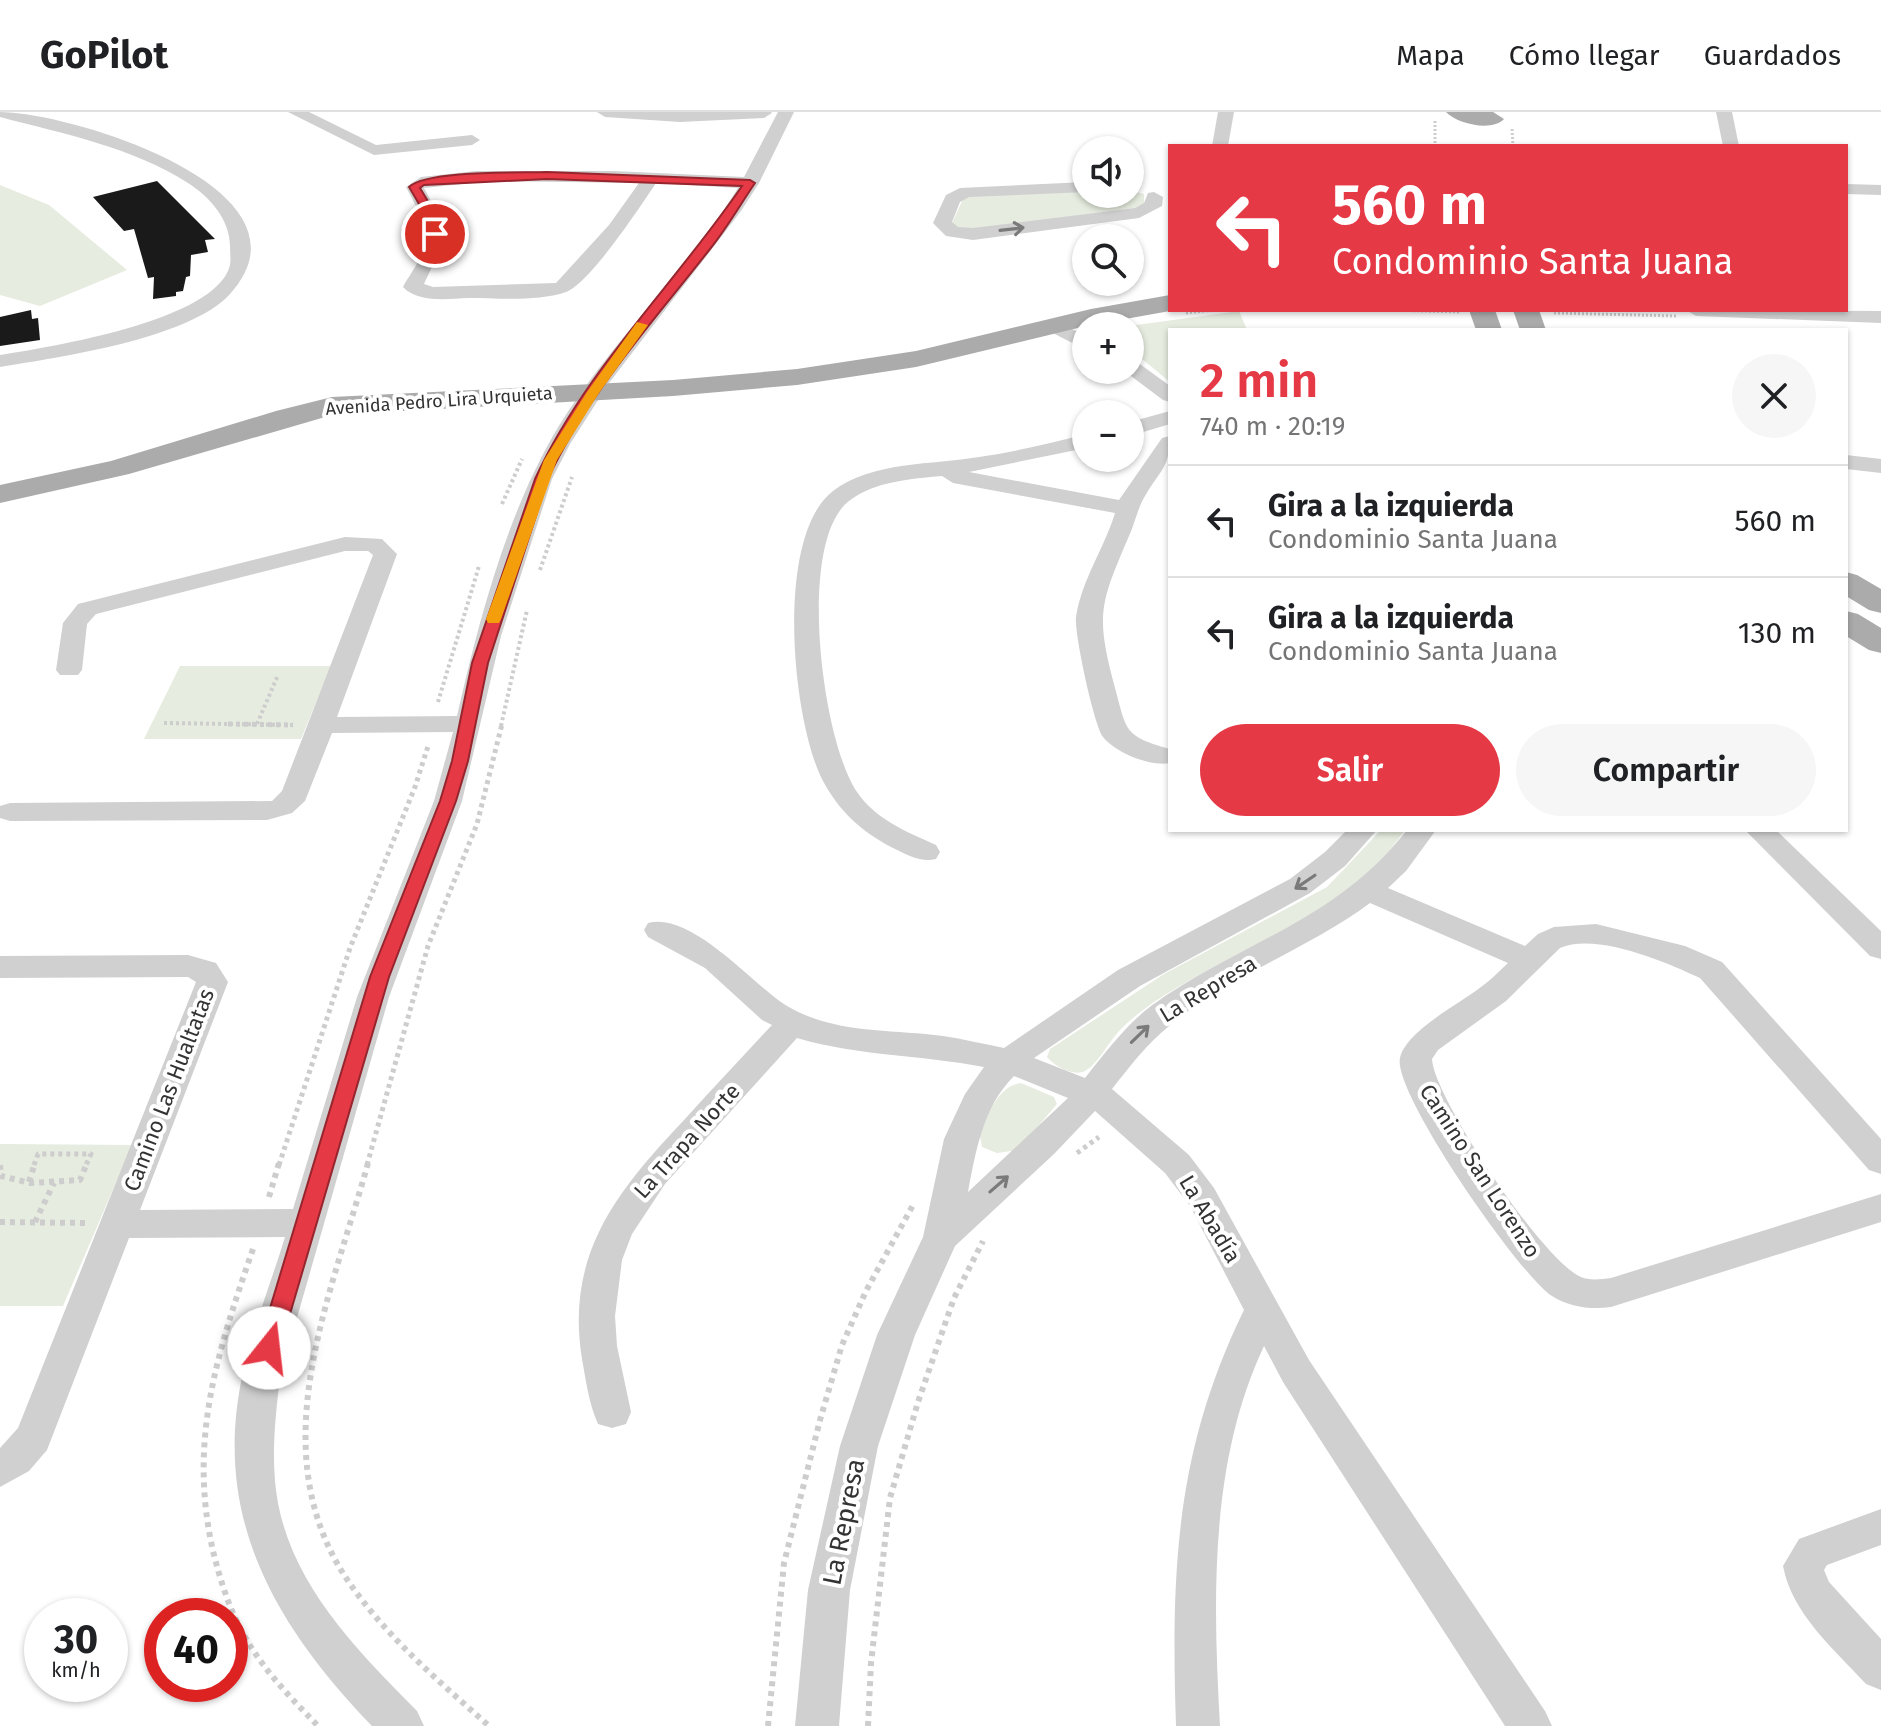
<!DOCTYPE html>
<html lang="es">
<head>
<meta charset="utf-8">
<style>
	:root { --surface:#fff; --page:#f6f6f6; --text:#202124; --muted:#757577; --line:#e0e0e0; --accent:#e63946 }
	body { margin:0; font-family:"Fira Sans",sans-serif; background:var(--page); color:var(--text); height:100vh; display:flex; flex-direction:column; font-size:30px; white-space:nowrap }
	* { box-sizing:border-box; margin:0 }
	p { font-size:26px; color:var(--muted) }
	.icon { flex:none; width:44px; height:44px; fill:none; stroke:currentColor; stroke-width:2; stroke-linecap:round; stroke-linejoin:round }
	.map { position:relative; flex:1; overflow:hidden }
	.side { position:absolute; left:1168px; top:216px; width:680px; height:504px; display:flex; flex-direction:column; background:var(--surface); border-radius:0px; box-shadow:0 2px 6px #0004 }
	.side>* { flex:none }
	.banner { position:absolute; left:1168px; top:32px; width:680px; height:168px; border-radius:0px; box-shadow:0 2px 6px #0004; background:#e63946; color:#fff; overflow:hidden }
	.tools { position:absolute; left:1072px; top:24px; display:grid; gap:16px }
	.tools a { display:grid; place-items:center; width:72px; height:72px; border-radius:50%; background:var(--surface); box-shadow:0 2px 6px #0004; font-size:40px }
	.speed { position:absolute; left:24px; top:1486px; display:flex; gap:16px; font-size:40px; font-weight:700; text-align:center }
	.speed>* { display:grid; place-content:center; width:104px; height:104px; border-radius:50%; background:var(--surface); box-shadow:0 2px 6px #0004; line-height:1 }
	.speed small { font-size:20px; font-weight:400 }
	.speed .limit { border:12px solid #d22; background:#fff; color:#111 }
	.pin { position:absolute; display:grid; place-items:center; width:68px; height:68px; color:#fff; margin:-34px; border:4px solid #fff; border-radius:50%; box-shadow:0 2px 8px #0007 }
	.me { position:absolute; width:88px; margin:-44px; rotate:16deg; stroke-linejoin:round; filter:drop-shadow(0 0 6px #0008) }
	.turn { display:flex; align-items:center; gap:28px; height:168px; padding:0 32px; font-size:36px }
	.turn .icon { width:104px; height:104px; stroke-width:2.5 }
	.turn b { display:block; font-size:56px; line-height:68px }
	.round { display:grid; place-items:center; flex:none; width:84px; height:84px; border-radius:42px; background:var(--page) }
	.headline { display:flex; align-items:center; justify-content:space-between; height:136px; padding:0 32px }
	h1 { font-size:48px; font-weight:600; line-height:60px; color:var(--accent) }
	.primary-button { display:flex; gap:16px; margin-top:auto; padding:16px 32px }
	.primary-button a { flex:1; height:92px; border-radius:48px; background:var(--accent); color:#fff; font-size:32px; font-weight:600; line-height:92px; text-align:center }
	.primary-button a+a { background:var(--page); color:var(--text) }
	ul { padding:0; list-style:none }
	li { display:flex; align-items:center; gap:24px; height:112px; padding:0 32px; border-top:2px solid var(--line) }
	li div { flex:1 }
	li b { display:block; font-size:30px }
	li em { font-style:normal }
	header { display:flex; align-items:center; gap:48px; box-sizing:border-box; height:112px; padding:0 40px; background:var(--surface); border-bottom:2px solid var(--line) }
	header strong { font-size:38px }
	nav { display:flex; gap:44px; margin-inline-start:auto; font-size:28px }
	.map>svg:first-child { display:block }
	.green { fill:#e6ecdf }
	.building { fill:#1a1a1a }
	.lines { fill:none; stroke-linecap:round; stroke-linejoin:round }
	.path-far3 { stroke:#cdcdcd; stroke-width:3; stroke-dasharray:2 2; stroke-linecap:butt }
	.path-far2 { stroke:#cdcdcd; stroke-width:4; stroke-dasharray:3 3; stroke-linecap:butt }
	.path-far1 { stroke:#cdcdcd; stroke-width:5; stroke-dasharray:4 4; stroke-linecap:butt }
	.path { stroke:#cdcdcd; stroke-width:6; stroke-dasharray:5 5; stroke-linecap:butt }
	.minor { fill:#d0d0d0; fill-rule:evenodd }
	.major { fill:#ababab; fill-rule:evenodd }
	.oneway { stroke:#7a7a7a }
	.route { fill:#e63946; stroke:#96252e; stroke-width:2 }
	.slow { fill:#f59e0b }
	.labels { text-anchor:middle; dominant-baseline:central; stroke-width:8; stroke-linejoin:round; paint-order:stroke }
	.far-street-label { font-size:18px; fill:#333; stroke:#fff }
	.street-label { font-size:22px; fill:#333; stroke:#fff }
	.near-street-label { font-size:26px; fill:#333; stroke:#fff }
</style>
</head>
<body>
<header>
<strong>GoPilot</strong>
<nav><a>Mapa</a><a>Cómo llegar</a><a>Guardados</a></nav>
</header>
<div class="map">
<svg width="1881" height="1614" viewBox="0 0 1881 1614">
	<rect width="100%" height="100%" fill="#fff"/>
	<g class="green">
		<polygon points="0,73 49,93 127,158 40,194 0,183"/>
		<polygon points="1130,78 1144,82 1144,92 1135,96 975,117 958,117 952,111 963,87 969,84 1086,79 1086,82 1130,82"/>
		<polygon points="1239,199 1247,218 1170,218 1170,270 1130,237 1129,214"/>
		<polygon points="180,554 331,554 301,627 144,627"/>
		<path d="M1381 718H1405C1346 803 1248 829 1165 883 1150 892 1133 905 1121 917 1109 929 1099 951 1085 959 1074 965 1054 954 1047 945L1050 937 1164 862 1327 775Z"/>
		<path d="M1021 971 1054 985 1057 992 1018 1038 997 1041 982 1035 979 1020C989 1002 998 974 1021 971Z"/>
		<polygon points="0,1032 132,1033 63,1194 0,1194"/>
	</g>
	<g class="building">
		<polygon points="157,69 215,127 205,128 208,140 191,143 190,164 186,165 183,179 176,180 176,184 153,187 154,165 148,166 134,117 124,119 93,85"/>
		<polygon points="31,198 32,207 38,206 40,228 0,234 0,205"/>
	</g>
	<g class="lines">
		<g class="path-far3">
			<polyline points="1435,9 1435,34"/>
			<polyline points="1512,17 1513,34"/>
			<polyline points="1389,198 1460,200"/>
			<polyline points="1186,201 1213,198"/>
			<polyline points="1554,201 1676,204"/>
		</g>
		<g class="path-far2">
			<polyline points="502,392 522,347"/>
			<polyline points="540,458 572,365"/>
			<polyline points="438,590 479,454"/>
			<polyline points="164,611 293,613"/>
			<polyline points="257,612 278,563"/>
			<polyline points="501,614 527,498"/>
		</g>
		<g class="path-far1">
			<polyline points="228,612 293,613"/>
			<polyline points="1077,1041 1099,1025"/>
			<polyline points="34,1053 38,1042 91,1042 86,1053"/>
			<polyline points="279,1053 350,836 415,675 429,631"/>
			<polyline points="367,1053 428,834 477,712 502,612"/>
		</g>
		<g class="path">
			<path d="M368 1051C330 1189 257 1344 353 1476 391 1529 441 1571 489 1614"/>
			<polyline points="0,1053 1,1064 30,1071 80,1068 87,1051"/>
			<polyline points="29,1070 35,1051"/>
			<polyline points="269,1085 279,1051"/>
			<polyline points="0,1110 87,1111"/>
			<polyline points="35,1110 54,1071"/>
			<path d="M253 1137C217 1241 188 1329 213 1439 221 1471 231 1503 248 1530 267 1562 293 1588 318 1614"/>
			<polyline points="768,1614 784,1451 820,1308 842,1233 866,1179 913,1093"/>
			<polyline points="868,1614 871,1551 890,1386 918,1290 954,1186 983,1129"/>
		</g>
		<g class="minor">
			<path d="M0 0C69 0 325 77 230 182 189 227 60 245 0 255V243C49 235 217 209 230 153 231 147 230 140 230 134 230 108 210 85 188 71 132 35 64 22 0 5Z"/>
			<polygon points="288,0 309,0 376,33 472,23 480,28 472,33 374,43"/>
			<polygon points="597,0 771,0 772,1 764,6 680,10 605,5"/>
			<path d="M778 0H794L759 71 741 99 609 271 570 332 552 367 501 524 462 689 389 885 280 1265C276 1300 272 1334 275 1369 283 1465 354 1535 417 1599L424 1614H372C277 1515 212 1408 242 1265 252 1218 271 1171 285 1125L129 1126 47 1338 29 1359 0 1375V1336L18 1316 196 870 188 865 0 866V844L188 843 216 851 228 870 140 1098 293 1097 357 885 434 689 453 620 332 621 305 689 292 701 267 708 10 709 0 706V694L10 691 272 689 282 679 373 443 368 439H345L96 502 87 512 82 558 78 563H60L56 558 63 511 78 492 345 425 382 427 397 442 337 605 457 604C480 503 511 385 569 298 621 220 689 155 738 76L656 71C640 95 590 171 566 180 536 190 499 186 468 186 448 187 418 191 403 175 408 165 415 157 419 147 432 121 418 98 406 75L421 65 476 59H614L744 65ZM490 69 639 71 609 113 556 171 433 175 424 172C446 124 452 126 424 76Z"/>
			<polygon points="1218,0 1234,0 1228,34 1212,34"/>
			<polygon points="1716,0 1732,0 1739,34 1723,34"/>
			<polygon points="1086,70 1086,80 969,85 960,90 952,110 958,115 973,116 1135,96 1144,91 1148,81 1154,80 1163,85 1162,94 1139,106 973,128 946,124 933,111 946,83 960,76"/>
			<polygon points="1846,72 1881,73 1881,83 1846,82"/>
			<polygon points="1686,198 1881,199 1881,211 1696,204"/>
			<polygon points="1054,208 1086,224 1086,238 1047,218 1044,214"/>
			<polygon points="1130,248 1137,250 1170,274 1170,290 1163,288 1123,258 1130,258"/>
			<polygon points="1170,299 1170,312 1130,324 1130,310"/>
			<path d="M1086 322V336L969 360 1119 388 1162 326 1170 324C1170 356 1160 358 1145 384 1138 395 1135 411 1129 424 1100 492 1095 502 1115 576 1127 620 1124 624 1170 637V651C1151 655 1116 641 1103 625 1094 613 1074 521 1076 505 1082 467 1104 437 1115 401L953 371 942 364C911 367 875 369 849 389 796 430 822 629 857 680 875 707 907 720 936 733L940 740 936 747C920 751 906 742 891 735 861 719 839 699 823 669 792 610 774 424 833 379 872 349 933 353 979 345 1015 340 1051 331 1086 322Z"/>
			<polygon points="1846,343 1881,347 1881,361 1846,357"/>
			<path d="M1347 718H1377L1345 754 1310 781 1140 874 1034 946 1085 966C1105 941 1125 914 1151 894 1242 828 1333 812 1407 718H1436L1406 759 1388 776 1525 834 1538 822 1554 815 1596 812 1685 834 1722 850 1881 1027V1062L1869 1058 1700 866C1666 850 1596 820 1560 836L1506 889 1438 938 1432 947C1434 986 1544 1150 1581 1165 1590 1169 1602 1167 1611 1166L1881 1082V1110L1611 1195C1592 1198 1569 1195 1552 1184 1521 1165 1392 980 1400 946 1406 919 1459 892 1481 875 1491 868 1499 859 1508 851L1370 791C1304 840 1222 866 1161 921 1142 938 1127 958 1112 977L1189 1043 1214 1076 1309 1248 1545 1599 1552 1614H1505L1283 1270 1264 1234C1209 1351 1213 1488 1220 1614H1176C1171 1460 1175 1339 1244 1198L1190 1094 1165 1061 1095 999 1054 1042 955 1134 915 1223 878 1334 850 1478 839 1614H795L808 1478 840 1334 877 1223 923 1125 944 1027 965 982 984 955C922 943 858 944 797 926L665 1072 632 1122 622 1148 615 1204 617 1234 631 1300 626 1312 612 1316 598 1312C589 1292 586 1269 582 1247 565 1142 617 1079 685 1007 714 975 743 944 772 913L762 908 705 856 648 825 644 818 648 811C692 799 754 874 787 894 835 922 889 917 943 924 963 927 984 932 1004 936L1118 858 1290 767 1325 740ZM1014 964 1068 986 968 1080C976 1038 983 995 1014 964Z"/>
			<polygon points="1745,718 1776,718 1881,819 1881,847 1870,844"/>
			<path d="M1881 1397V1433L1827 1453 1824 1458 1829 1470 1881 1527V1578L1866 1572C1834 1537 1792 1502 1783 1454L1799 1427Z"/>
		</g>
		<g class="major">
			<path d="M1446 0H1493L1504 7C1492 20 1457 12 1446 0Z"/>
			<polygon points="1170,183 1170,198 1173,198 1170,199 1086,214 916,255 797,273 673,284 332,303 129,362 0,391 0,373 111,349 276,299 332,285 673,268 797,257 916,239 1091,197"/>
			<polygon points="1469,198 1495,198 1502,218 1476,218"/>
			<polygon points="1513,198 1539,198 1546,218 1520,218"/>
			<polygon points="1846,460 1857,463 1881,477 1881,501 1869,498 1846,484"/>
			<polygon points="1846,499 1858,502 1881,516 1881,541 1869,538 1846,524"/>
		</g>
	</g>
	<defs><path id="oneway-shaft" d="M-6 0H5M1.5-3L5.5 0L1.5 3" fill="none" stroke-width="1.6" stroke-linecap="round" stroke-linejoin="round" transform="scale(2)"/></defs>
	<g class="oneway">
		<use href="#oneway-shaft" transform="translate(1012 117) rotate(-7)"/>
		<use href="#oneway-shaft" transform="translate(1305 770) rotate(146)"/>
		<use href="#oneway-shaft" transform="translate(1140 922) rotate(-44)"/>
		<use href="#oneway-shaft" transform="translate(999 1072) rotate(-41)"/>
	</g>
	<path class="route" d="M547 60 750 68 755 71C740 93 727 116 710 137 653 210 587 282 548 367L488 551 468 649 456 689 389 865 280 1236 277 1243 269 1245 261 1243 258 1236 370 865 440 689 452 649 472 551 535 367C585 258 675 172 742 74L547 67 424 73 420 76 437 104 440 122 435 125 429 122 426 104 409 75C427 58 519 61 547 60Z"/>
	<polygon class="slow" points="637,210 648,213 599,281 557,348 501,507 499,511 488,511 486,507 544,348 587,280"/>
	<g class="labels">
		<g class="far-street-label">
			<text transform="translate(439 289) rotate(-4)">Avenida Pedro Lira Urquieta</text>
		</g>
		<g class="street-label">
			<text transform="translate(1208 877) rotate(-31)">La Represa</text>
			<text transform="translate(169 978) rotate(-69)">Camino Las Hualtatas</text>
			<text transform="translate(687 1029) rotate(-48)">La Trapa Norte</text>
			<text transform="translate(1480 1059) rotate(57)">Camino San Lorenzo</text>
			<text transform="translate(1210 1107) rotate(59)">La Abadía</text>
		</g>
		<g class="near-street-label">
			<text transform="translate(844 1410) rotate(-79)">La Represa</text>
		</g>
	</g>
</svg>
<div class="tools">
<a><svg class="icon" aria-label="sound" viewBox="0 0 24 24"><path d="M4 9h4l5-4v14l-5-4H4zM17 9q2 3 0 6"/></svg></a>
<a><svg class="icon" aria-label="search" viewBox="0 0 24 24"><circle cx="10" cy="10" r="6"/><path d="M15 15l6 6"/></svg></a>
<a>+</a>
<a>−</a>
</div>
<div class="speed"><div>30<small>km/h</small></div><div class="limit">40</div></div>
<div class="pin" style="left:435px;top:122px;background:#d93025"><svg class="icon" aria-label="arrive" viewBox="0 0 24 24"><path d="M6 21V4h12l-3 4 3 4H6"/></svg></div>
<svg class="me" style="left:269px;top:1236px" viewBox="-20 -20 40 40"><circle r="19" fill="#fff"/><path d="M0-13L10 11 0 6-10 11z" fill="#e63946"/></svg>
<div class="banner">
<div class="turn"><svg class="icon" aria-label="left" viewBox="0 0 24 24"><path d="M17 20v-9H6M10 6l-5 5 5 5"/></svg><div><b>560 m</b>Condominio Santa Juana</div></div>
</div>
<section class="side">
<div class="headline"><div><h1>2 min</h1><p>740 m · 20:19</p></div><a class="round"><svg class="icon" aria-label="close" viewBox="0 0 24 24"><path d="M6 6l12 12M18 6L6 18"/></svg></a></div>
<ul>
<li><svg class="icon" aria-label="left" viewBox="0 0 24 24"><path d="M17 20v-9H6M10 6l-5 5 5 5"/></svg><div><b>Gira a la izquierda</b><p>Condominio Santa Juana</p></div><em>560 m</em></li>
<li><svg class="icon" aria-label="left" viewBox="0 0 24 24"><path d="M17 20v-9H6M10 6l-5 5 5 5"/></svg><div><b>Gira a la izquierda</b><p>Condominio Santa Juana</p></div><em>130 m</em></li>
</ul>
<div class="primary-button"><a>Salir</a><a>Compartir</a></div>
</section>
</div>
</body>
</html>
